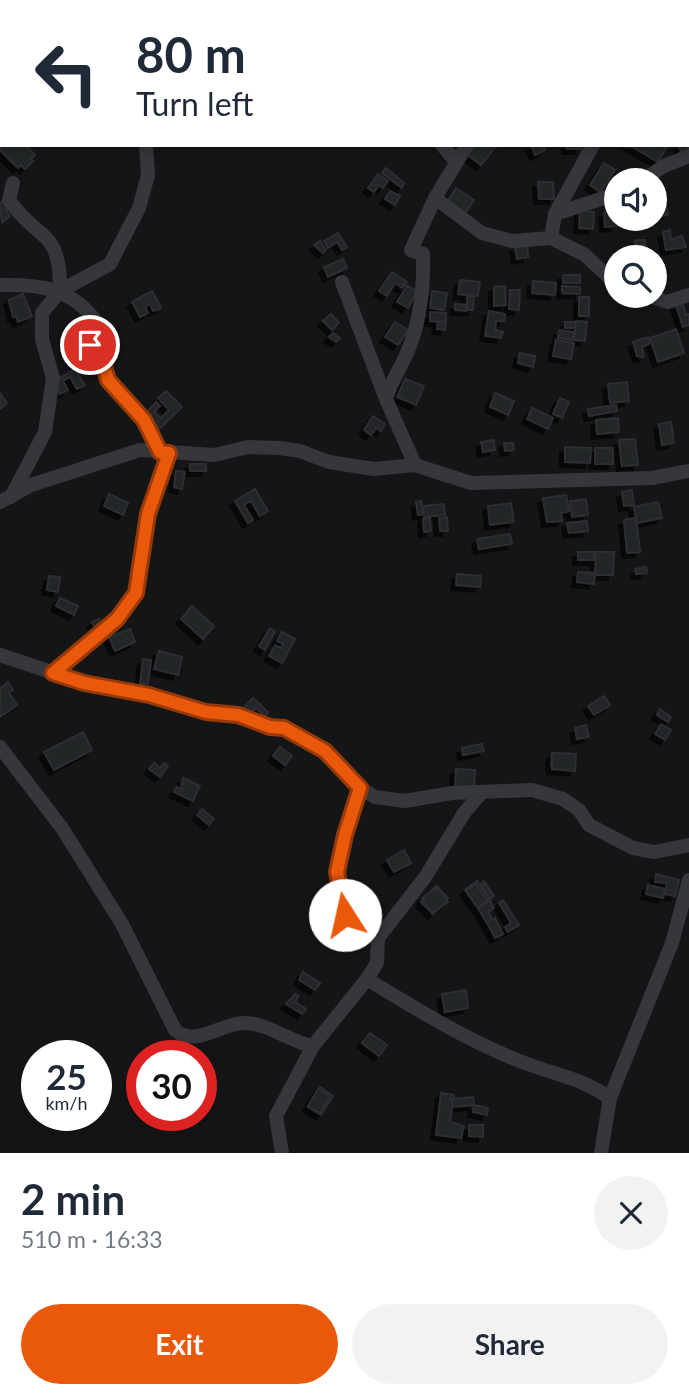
<!DOCTYPE html>
<html lang="en">
<head>
<meta charset="utf-8">
<style>
	:root { --surface:#fff; --page:#f2f2f3; --text:#1f2937; --muted:#747a83; --accent:#ea580c }
	body { margin:0; font-family:Lato,sans-serif; background:var(--page); color:var(--text); height:100vh; display:flex; flex-direction:column; font-size:26px; white-space:nowrap }
	* { box-sizing:border-box; margin:0 }
	p { font-size:23px; color:var(--muted) }
	.icon { flex:none; width:38px; height:38px; fill:none; stroke:currentColor; stroke-width:2; stroke-linecap:round; stroke-linejoin:round }
	.map { position:relative; height:1153px; overflow:hidden }
	.side { display:flex; flex-direction:column; background:var(--surface); flex:1 }
	.side>* { flex:none }
	.banner { position:absolute; left:0px; top:0px; width:690px; height:147px; box-shadow:0 4px 10px #0003; background:#fff; color:var(--text); overflow:hidden }
	.controls { position:absolute; left:604px; top:168px; display:grid; gap:14px }
	.controls a { display:grid; place-items:center; width:63px; height:63px; border-radius:50%; background:var(--surface); box-shadow:0 4px 10px #0003; font-size:35px }
	.speed { position:absolute; left:21px; top:1040px; display:flex; gap:14px; font-size:35px; font-weight:700; text-align:center }
	.speed>* { display:grid; place-content:center; width:91px; height:91px; border-radius:50%; background:var(--surface); box-shadow:0 4px 10px #0003; line-height:1 }
	.speed small { font-size:18px; font-weight:400 }
	.speed .limit { border:10px solid #d22; background:#fff; color:#111 }
	.pin { position:absolute; display:grid; place-items:center; width:60px; height:60px; color:#fff; margin:-30px; border:4px solid #fff; border-radius:50%; box-shadow:0 2px 7px #0007 }
	.me { position:absolute; width:77px; margin:-38px; rotate:350deg; stroke-linejoin:round; filter:drop-shadow(0 0 5px #0008) }
	.turn { display:flex; align-items:center; gap:24px; height:147px; padding:0 21px; font-size:32px }
	.turn .icon { width:91px; height:91px; stroke-width:2.5 }
	.turn b { display:block; font-size:49px; line-height:60px }
	.round { display:grid; place-items:center; flex:none; width:74px; height:74px; border-radius:37px; background:var(--page) }
	.summary { display:flex; align-items:center; justify-content:space-between; height:119px; padding:0 21px }
	h1 { font-size:42px; font-weight:700; line-height:52px }
	.cta { display:flex; gap:14px; margin-top:auto; padding:14px 21px }
	.cta a { flex:1; height:80px; border-radius:42px; background:var(--accent); color:#fff; font-size:28px; font-weight:700; line-height:80px; text-align:center }
	.cta a+a { background:var(--page); color:var(--text) }
	.map>svg:first-child { display:block }
	.building { fill:#242528; stroke:#2e2f33; stroke-width:2; filter:url(#shadow) }
	.lines { fill:none; stroke-linecap:round; stroke-linejoin:round }
	.minor { stroke:#35373c; stroke-width:14 }
	.route-casing { stroke:#983908; stroke-width:18 }
	.route { stroke:#ea580c; stroke-width:12 }
</style>
</head>
<body>
<div class="map">
<svg width="689" height="1153" viewBox="0 0 689 1153">
	<defs>
		<filter id="shadow"><feDropShadow dx="-5" dy="5" stdDeviation="0" flood-color="#0009"/></filter>
	</defs>
	<rect width="100%" height="100%" fill="#141516"/>
	<g class="building">
		<polygon points="689,136 689,150 682,153 678,145 688,145"/>
		<polygon points="2,145 26,145 35,155 31,159 33,161 25,169 21,165 18,168 0,150"/>
		<polygon points="471,145 497,145 481,165 465,153"/>
		<polygon points="531,145 543,145 545,150 535,155"/>
		<rect x="567" y="145" width="14" height="4"/>
		<polygon points="629,145 668,145 658,162"/>
		<polygon points="604,163 615,170 600,192 590,185"/>
		<polygon points="386,168 404,183 402,188 382,173"/>
		<polygon points="378,174 388,181 383,188 379,185 374,192 368,188"/>
		<polygon points="538,182 553,182 554,199 539,199"/>
		<polygon points="456,188 474,200 464,215 446,203"/>
		<polygon points="390,191 400,196 395,205 385,199"/>
		<polygon points="3,201 9,207 6,211 10,216 2,223 0,203"/>
		<polygon points="665,201 668,215 655,217 654,203"/>
		<polygon points="580,211 594,212 593,229 579,228"/>
		<polygon points="615,212 616,226 605,227 604,213"/>
		<polygon points="670,230 671,240 682,236 686,247 666,250 663,232"/>
		<polygon points="338,233 347,247 342,250 337,242 328,248 324,241"/>
		<polygon points="635,240 645,240 645,257 634,257"/>
		<polygon points="320,241 326,250 323,253 314,245"/>
		<polygon points="527,246 528,257 517,259 515,247"/>
		<polygon points="632,249 633,257 620,257 619,252"/>
		<polygon points="343,259 347,268 328,277 324,267"/>
		<polygon points="392,272 407,282 402,288 395,283 387,296 379,291"/>
		<rect x="563" y="275" width="17" height="8"/>
		<polygon points="460,280 480,282 478,296 458,294"/>
		<polygon points="533,281 556,283 555,295 532,293"/>
		<polygon points="407,286 417,291 408,308 397,302"/>
		<polygon points="505,286 506,305 494,306 494,287"/>
		<polygon points="562,286 580,287 580,294 562,293"/>
		<polygon points="510,290 520,290 519,310 509,309"/>
		<polygon points="152,291 161,308 153,311 150,304 145,307 148,313 140,317 132,302"/>
		<polygon points="432,291 447,293 444,310 430,308"/>
		<polygon points="23,294 32,316 18,322 16,316 13,317 9,300"/>
		<polygon points="467,296 474,296 473,310 467,310"/>
		<rect x="579" y="297" width="10" height="19"/>
		<polygon points="455,304 467,305 466,311 455,310"/>
		<polygon points="683,304 686,315 689,314 689,325 683,327 676,305"/>
		<polygon points="489,311 505,314 504,321 496,321 495,330 503,332 501,338 485,336"/>
		<polygon points="430,312 446,313 446,322 430,321"/>
		<polygon points="331,314 339,323 332,330 323,321"/>
		<polygon points="438,321 446,323 445,330 437,329"/>
		<polygon points="576,321 587,322 585,341 574,340"/>
		<polygon points="395,322 408,330 398,345 385,337"/>
		<rect x="565" y="322" width="10" height="6"/>
		<polygon points="676,329 684,353 658,362 650,338"/>
		<polygon points="559,330 573,332 572,340 558,338"/>
		<polygon points="333,333 340,338 336,342 329,337"/>
		<polygon points="648,337 649,344 642,347 644,357 637,356 633,342"/>
		<polygon points="556,340 574,343 571,359 553,356"/>
		<polygon points="520,353 535,356 533,367 518,363"/>
		<polygon points="75,369 85,385 77,389 70,377 63,381 68,390 60,394 53,382"/>
		<polygon points="405,379 424,386 416,405 397,397"/>
		<polygon points="627,382 629,401 610,403 608,384"/>
		<polygon points="166,391 182,407 159,429 145,414 156,402 160,406 154,412 161,418 169,410 158,398"/>
		<polygon points="0,393 7,403 0,409"/>
		<polygon points="495,393 514,401 508,415 490,407"/>
		<polygon points="560,398 569,402 562,418 553,414"/>
		<polygon points="616,405 617,411 589,416 588,409"/>
		<polygon points="532,408 553,418 548,429 527,419"/>
		<polygon points="373,416 385,424 381,431 376,428 371,435 364,430"/>
		<polygon points="618,418 619,432 597,434 596,420"/>
		<polygon points="671,422 674,443 662,445 659,424"/>
		<polygon points="635,439 638,465 622,466 619,440"/>
		<polygon points="494,440 495,450 483,452 481,442"/>
		<polygon points="504,443 513,443 514,450 505,451"/>
		<polygon points="565,447 591,448 590,463 565,462"/>
		<rect x="595" y="448" width="18" height="16"/>
		<rect x="190" y="464" width="16" height="7"/>
		<polygon points="176,471 185,472 182,489 174,487"/>
		<polygon points="255,489 268,511 260,516 251,501 244,505 253,520 248,523 235,501"/>
		<polygon points="632,490 634,505 624,506 622,492"/>
		<polygon points="109,494 128,503 123,515 104,506"/>
		<polygon points="566,495 569,511 561,513 562,521 547,522 543,498"/>
		<polygon points="586,499 588,515 572,517 570,501"/>
		<polygon points="421,501 423,514 418,515 416,502"/>
		<polygon points="658,502 662,518 637,523 634,507"/>
		<polygon points="511,503 514,522 490,525 488,506"/>
		<polygon points="444,504 445,515 424,517 423,506"/>
		<polygon points="447,517 448,531 440,531 439,518"/>
		<polygon points="430,518 431,531 424,532 423,519"/>
		<polygon points="636,518 640,552 627,553 624,520"/>
		<polygon points="587,521 588,531 569,533 567,523"/>
		<polygon points="510,534 512,544 479,549 477,539"/>
		<rect x="578" y="552" width="16" height="8"/>
		<polygon points="596,552 614,552 613,575 595,575"/>
		<polygon points="646,567 647,573 636,574 635,569"/>
		<polygon points="578,572 595,573 594,584 577,582"/>
		<polygon points="457,574 481,576 480,587 456,585"/>
		<polygon points="49,576 60,577 58,592 47,590"/>
		<polygon points="60,598 78,606 74,615 56,606"/>
		<polygon points="192,606 214,626 203,639 181,619"/>
		<polygon points="99,619 108,636 100,639 92,622"/>
		<polygon points="270,628 275,631 265,650 259,646"/>
		<polygon points="130,629 135,642 115,651 109,637"/>
		<polygon points="282,632 295,639 282,663 269,656 275,645 281,648 283,644 277,641"/>
		<polygon points="159,651 182,657 178,675 154,669"/>
		<polygon points="143,659 151,660 148,684 140,684"/>
		<polygon points="8,682 13,690 9,693 17,705 0,717 0,689"/>
		<polygon points="604,696 610,705 594,715 588,706"/>
		<polygon points="253,698 268,712 265,716 256,708 247,718 236,716"/>
		<polygon points="660,709 671,717 668,722 657,715"/>
		<polygon points="661,724 671,730 665,740 655,734"/>
		<polygon points="586,725 589,737 577,739 575,728"/>
		<polygon points="83,732 92,750 54,770 44,752"/>
		<polygon points="482,744 484,751 463,755 462,748"/>
		<polygon points="280,747 292,756 285,765 273,756"/>
		<polygon points="552,753 573,754 572,767 551,766"/>
		<polygon points="552,753 576,754 575,771 552,769"/>
		<polygon points="154,763 160,768 164,763 168,766 160,777 149,769"/>
		<polygon points="456,769 475,770 474,790 455,790"/>
		<polygon points="183,778 200,786 193,801 174,792 177,787 181,789"/>
		<polygon points="202,809 214,819 209,825 197,815"/>
		<polygon points="404,850 411,863 394,872 387,860"/>
		<polygon points="656,874 679,880 675,896 665,894 667,883 655,882"/>
		<polygon points="477,881 490,899 477,907 465,890"/>
		<polygon points="484,881 494,896 490,899 480,885"/>
		<polygon points="476,884 487,900 478,908 466,891"/>
		<polygon points="486,884 493,896 490,899 482,887"/>
		<polygon points="648,885 665,889 663,898 646,894"/>
		<polygon points="436,886 448,898 433,914 421,902"/>
		<polygon points="438,887 448,902 432,913 422,898"/>
		<polygon points="503,900 519,925 508,932 505,927 511,923 499,903"/>
		<polygon points="490,901 494,908 488,912 500,932 494,935 478,908"/>
		<polygon points="495,918 503,934 495,938 487,922"/>
		<polygon points="303,972 320,983 315,990 299,980"/>
		<polygon points="466,990 468,1008 445,1012 442,994"/>
		<polygon points="295,994 299,996 295,1002 306,1009 302,1014 286,1004"/>
		<polygon points="370,1033 387,1045 379,1056 362,1043"/>
		<polygon points="320,1087 333,1096 321,1115 308,1107"/>
		<polygon points="318,1089 330,1096 320,1113 308,1106"/>
		<polygon points="441,1093 454,1095 450,1122 464,1126 461,1138 436,1135"/>
		<polygon points="473,1097 474,1105 452,1107 452,1099"/>
		<polygon points="474,1105 488,1108 487,1115 473,1112"/>
		<polygon points="469,1125 483,1125 483,1137 469,1136"/>
	</g>
	<g class="lines">
		<g class="minor">
			<polyline points="321,0 322,2"/>
			<polyline points="440,0 441,2"/>
			<polyline points="653,0 655,2"/>
			<polyline points="625,2 626,0"/>
			<polyline points="688,38 689,39"/>
			<polyline points="442,145 456,162"/>
			<polyline points="643,180 664,166 689,156"/>
			<path d="M13 183 9 200C38 242 61 228 60 291"/>
			<polyline points="435,198 482,233 512,241 551,238 585,255 616,284"/>
			<polyline points="555,214 616,194"/>
			<polyline points="551,238 555,214 593,145"/>
			<polyline points="342,282 386,399"/>
			<path d="M0 285C41 284 72 288 97 323L90 345 102 363 108 380 144 420 160 452"/>
			<polyline points="650,296 667,302 689,295"/>
			<path d="M415 465 386 399C391 382 400 369 407 353 420 323 424 286 423 254L411 250 435 198 467 145"/>
			<polyline points="11,497 45,432 53,378 42,339 42,313 60,291 110,264 139,208 148,175 146,145"/>
			<polyline points="0,502 31,485 140,450 214,455 248,447 279,448 300,451 329,462 374,469 415,465 471,483 652,478 689,471"/>
			<polyline points="0,655 84,683 149,695 206,712 238,715 269,727 284,728 325,751 360,788 375,797 405,801 452,793 532,790 563,799 579,810 589,825 633,848 654,852 689,845"/>
			<polyline points="53,673 117,619 136,593 148,514 169,452"/>
			<path d="M0 747 62 828 122 924 175 1030C196 1048 221 1023 244 1023 268 1023 290 1042 313 1046"/>
			<polyline points="360,788 345,835 337,872 345,915 378,938"/>
			<polyline points="367,979 377,963 378,938 426,876 464,813 482,792"/>
			<path d="M282 1153 276 1116 313 1046 367 979C419 1011 473 1044 530 1065 561 1076 582 1079 610 1098"/>
			<polyline points="601,1153 610,1098 672,943 689,880"/>
		</g>
	</g>
	<g class="lines">
		<g class="route-casing">
			<polyline id="route" points="90,345 103,363 108,380 144,420 160,452 169,453 148,514 136,593 117,619 53,673 84,683 149,695 206,712 238,715 270,727 284,728 325,751 360,788 345,835 337,872 345,915"/>
		</g>
		<use href="#route" class="route"/>
	</g>
</svg>
<div class="controls">
<a><svg class="icon" aria-label="sound" viewBox="0 0 24 24"><path d="M4 9h4l5-4v14l-5-4H4zM17 9q2 3 0 6"/></svg></a>
<a><svg class="icon" aria-label="search" viewBox="0 0 24 24"><circle cx="10" cy="10" r="6"/><path d="M15 15l6 6"/></svg></a>
</div>
<div class="speed"><div>25<small>km/h</small></div><div class="limit">30</div></div>
<div class="pin" style="left:90px;top:345px;background:#d93025"><svg class="icon" aria-label="arrive" viewBox="0 0 24 24"><path d="M6 21V4h12l-3 4 3 4H6"/></svg></div>
<svg class="me" style="left:345px;top:915px" viewBox="-20 -20 40 40"><circle r="19" fill="#fff"/><path d="M0-13L10 11 0 6-10 11z" fill="#ea580c"/></svg>
<div class="banner">
<div class="turn"><svg class="icon" aria-label="left" viewBox="0 0 24 24"><path d="M17 20v-9H6M10 6l-5 5 5 5"/></svg><div><b>80 m</b>Turn left</div></div>
</div>
</div>
<section class="side">
<div class="summary"><div><h1>2 min</h1><p>510 m · 16:33</p></div><a class="round"><svg class="icon" aria-label="close" viewBox="0 0 24 24"><path d="M6 6l12 12M18 6L6 18"/></svg></a></div>
<div class="cta"><a>Exit</a><a>Share</a></div>
</section>
</body>
</html>
